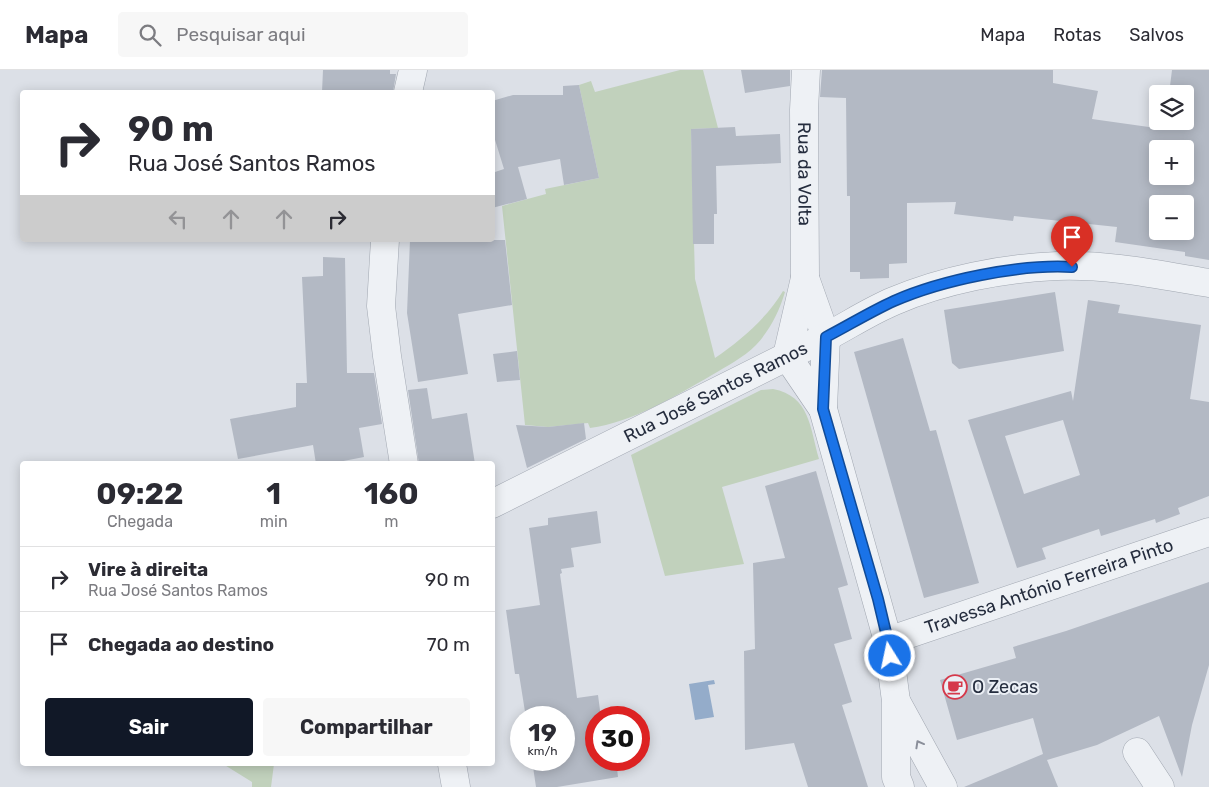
<!DOCTYPE html>
<html lang="pt">
<head>
<meta charset="utf-8">
<style>
	:root { --surface:#fff; --page:#f7f7f7; --text:#2b2b33; --muted:#7c7c81; --line:#e1e1e2; --accent:#111827 }
	body { margin:0; font-family:Rubik,sans-serif; background:var(--page); color:var(--text); height:100vh; display:flex; flex-direction:column; font-size:19px; white-space:nowrap }
	* { box-sizing:border-box; margin:0 }
	p { font-size:16px; color:var(--muted) }
	.icon { flex:none; width:28px; height:28px; fill:none; stroke:currentColor; stroke-width:2; stroke-linecap:round; stroke-linejoin:round }
	.map { position:relative; flex:1; overflow:hidden }
	.side { position:absolute; left:20px; top:391px; width:475px; height:305px; display:flex; flex-direction:column; background:var(--surface); border-radius:5px; box-shadow:0 2px 12px #0003 }
	.side>* { flex:none }
	.hud { position:absolute; left:20px; top:20px; width:475px; height:152px; border-radius:5px; box-shadow:0 2px 12px #0003; background:#fff; color:var(--text); overflow:hidden }
	.fabs { position:absolute; left:1149px; top:15px; display:grid; gap:10px }
	.fabs a { display:grid; place-items:center; width:45px; height:45px; border-radius:5px; background:var(--surface); box-shadow:0 2px 12px #0003; font-size:25px }
	.speed { position:absolute; left:510px; top:636px; display:flex; gap:10px; font-size:25px; font-weight:700; text-align:center }
	.speed>* { display:grid; place-content:center; width:65px; height:65px; border-radius:50%; background:var(--surface); box-shadow:0 2px 12px #0003; line-height:1 }
	.speed small { font-size:12px; font-weight:400 }
	.speed .limit { border:8px solid #d22; background:#fff; color:#111 }
	.pin { position:absolute; display:grid; place-items:center; width:42px; height:42px; color:#fff; margin:-51px -21px; border-radius:50% 50% 50% 0; rotate:-45deg; box-shadow:0 0 5px #0007 }
	.pin .icon { rotate:45deg }
	.me { position:absolute; width:55px; margin:-28px; rotate:350deg; stroke-linejoin:round; filter:drop-shadow(0 0 4px #0008) }
	.turn { display:flex; align-items:center; gap:18px; height:105px; padding:0 25px; font-size:22px }
	.turn .icon { width:65px; height:65px; stroke-width:2.5 }
	.turn b { display:block; font-size:35px; line-height:42px }
	.lanes { display:flex; align-items:center; height:48px; padding:0 25px; background:#0003; justify-content:center; gap:25px; direction:ltr }
	.lanes .off { opacity:.35 }
	.eta { display:flex; justify-content:space-evenly; align-items:center; height:85px; text-align:center }
	.eta b { font-size:30px; font-weight:700; line-height:35px }
	.action { display:flex; gap:10px; margin-top:auto; padding:10px 25px }
	.action a { flex:1; height:58px; border-radius:5px; background:var(--accent); color:#fff; font-size:20px; font-weight:700; line-height:58px; text-align:center }
	.action a+a { background:var(--page); color:var(--text) }
	ul { padding:0; list-style:none }
	li { display:flex; align-items:center; gap:15px; height:65px; padding:0 25px; border-top:1px solid var(--line) }
	li div { flex:1 }
	li b { display:block; font-size:19px }
	li em { font-style:normal }
	header { display:flex; align-items:center; gap:30px; box-sizing:border-box; height:70px; padding:0 25px; background:var(--surface); border-bottom:1px solid var(--line) }
	header strong { font-size:24px }
	nav { display:flex; gap:28px; margin-inline-start:auto; font-size:18px }
	.search { width:350px; height:45px; background:var(--page); display:flex; align-items:center; gap:12px; box-sizing:border-box; padding:0 18px; border-radius:5px; color:var(--muted); font-size:19px }
	.map>svg:first-child { display:block }
	.green { fill:#c1d1bc }
	.water { fill:#94acca }
	.building { fill:#b3b9c4; fill-rule:evenodd }
	.lines { fill:none; stroke-linecap:round; stroke-linejoin:round }
	.minor-casing { stroke:#a1a7b1; stroke-width:29 }
	.minor { stroke:#eef1f5; stroke-width:28 }
	.oneway { stroke:#8a8f9a }
	.route-casing { stroke:#114b97; stroke-width:12 }
	.route { stroke:#1a73e8; stroke-width:9 }
	.labels { text-anchor:middle; dominant-baseline:central; stroke-width:4; stroke-linejoin:round; paint-order:stroke }
	.street-label { font-size:18px; fill:#252d3e; stroke:#ebeff5 }
	.poi-label { font-size:18px; fill:#252d3e; stroke:#ebeff5; text-anchor:start }
</style>
</head>
<body>
<header>
<strong>Mapa</strong>
<div class="search"><svg class="icon" aria-label="search" viewBox="0 0 24 24"><circle cx="10" cy="10" r="6"/><path d="M15 15l6 6"/></svg>Pesquisar aqui</div>
<nav><a>Mapa</a><a>Rotas</a><a>Salvos</a></nav>
</header>
<div class="map">
<svg width="1209" height="717" viewBox="0 0 1209 717">
	<rect width="100%" height="100%" fill="#dce0e7"/>
	<g class="green">
		<path d="M680 0H703L718 58 691 59 695 209 715 288C740 271 768 247 783 221L785 222C779 242 770 260 756 275 743 288 727 296 712 305 674 327 633 352 590 358L588 353 548 357 525 355 502 136 546 124 545 119 599 108 579 15 591 11 595 22Z"/>
		<path d="M773 319C810 326 810 358 819 389L722 417 744 494 665 506 631 385 761 320Z"/>
		<polygon points="223,694 274,694 271,717 252,717 252,712"/>
	</g>
	<polygon class="water" points="714,610 715,614 708,615 714,647 695,650 689,614"/>
	<g class="building">
		<polygon points="323,0 390,0 390,4 396,4 393,22 322,22"/>
		<polygon points="741,0 790,0 790,16 745,23"/>
		<path d="M822 0H1053V13L1098 21 1092 49 1163 59 1164 51H1185V24H1169L1172 0H1209V190L1185 186V182L1115 172 1117 157 1014 146 1013 151 954 144 956 132 907 133V193L889 194V208L860 209V202H850V126H847L846 28 820 27ZM1158 79H1185V106H1158ZM1158 134H1185V161H1158Z"/>
		<polygon points="579,15 599,108 564,115 560,89 518,97 527,129 492,138 492,103 504,99 492,60 492,31 513,25 563,25 563,16"/>
		<polygon points="735,57 736,66 780,64 781,93 716,96 717,144 714,144 714,174 693,174 691,59"/>
		<polygon points="410,170 505,170 512,235 458,244 468,304 418,312 407,243"/>
		<polygon points="323,187 345,188 347,303 374,303 382,354 359,358 364,387 328,394 316,394 313,375 238,389 230,349 296,337 296,313 307,313 302,207 323,206"/>
		<polygon points="1055,222 1064,281 959,299 952,293 944,240"/>
		<path d="M1088 230 1120 235 1118 243 1201 255 1190 329 1209 332V426L1178 438 1180 444 1156 453 1155 449 1101 466 1099 459 1042 478 1046 489 1017 498 968 350 1071 321 1073 331ZM1063 350 1080 405 1024 424 1005 366Z"/>
		<polygon points="903,268 930,361 936,360 979,513 924,528 854,282"/>
		<polygon points="517,281 520,310 497,312 493,284"/>
		<polygon points="427,318 432,349 467,343 475,394 419,394 408,320"/>
		<polygon points="584,353 586,369 527,398 516,355 548,357"/>
		<polygon points="816,401 848,515 838,518 852,569 834,574 852,632 842,635 868,717 808,717 794,673 745,680 744,581 755,579 753,493 785,488 765,416"/>
		<polygon points="597,441 601,473 571,478 574,497 561,499 562,503 560,504 577,628 598,625 601,648 596,648 596,690 616,690 618,707 557,717 536,717 532,690 564,690 564,648 526,648 519,604 515,604 506,540 540,535 529,458 548,455 548,448"/>
		<polygon points="1209,512 1209,595 1192,655 1182,707 1159,646 1097,675 1047,690 1058,717 964,717 1043,684 1033,648 957,670 940,610 1016,588 1013,577 1066,561"/>
	</g>
	<g class="lines">
		<g class="minor-casing">
			<g id="minor">
				<path id="s1" d="M806 0 804 40 805 208 787 286 823 339"/>
				<polyline points="408,22 413,0"/>
				<polyline points="385,170 381,236 387,286 404,394"/>
				<polyline points="805,208 826,267 823,339 888,571 896,631 896,707 900,717"/>
				<path id="s2" d="M492 434 826 267C849 255 870 241 894 231 943 210 1004 198 1057 196 1108 194 1160 205 1209 213"/>
				<path id="s3" d="M888 571 1209 462"/>
				<polyline points="897,633 943,717"/>
				<polyline points="1137,682 1160,717"/>
				<polyline points="452,694 456,717"/>
			</g>
		</g>
		<use href="#minor" class="minor"/>
	</g>
	<defs><path id="oneway-chevron" d="M-2-3.5L2.5 0L-2 3.5" fill="none" stroke-width="1.6" stroke-linecap="round" stroke-linejoin="round" transform="scale(1.25)"/></defs>
	<use class="oneway" href="#oneway-chevron" transform="translate(919 674) rotate(-119)"/>
	<g class="lines">
		<g class="route-casing">
			<path id="route" d="M890 586 888 571 878 529 823 339 826 267C849 255 870 242 894 231 942 210 1019 194 1072 197"/>
		</g>
		<use href="#route" class="route"/>
	</g>
	<defs>
		<g id="cafe-ring" transform="scale(1.25)"><circle r="9.5" fill="#ebeff5" stroke="#d5384a" stroke-width="1.5"/><path d="M-5.5-4.5H6V0H3Q3 3.5 0 3.5H-2.5Q-5.5 3.5-5.5 0ZM3-3.2v2h1.7v-2ZM-6 4.5H4V6H-6Z" fill="#d5384a"/></g>
	</defs>
	<g fill-rule="evenodd">
		<use href="#cafe-ring" x="955" y="617"/>
	</g>
	<g class="labels">
		<g class="street-label">
			<text stroke="none"><textPath href="#s1" startOffset="104">Rua da Volta</textPath></text>
			<text stroke="none"><textPath href="#s2" startOffset="250">Rua José Santos Ramos</textPath></text>
			<text stroke="none"><textPath href="#s3" startOffset="170">Travessa António Ferreira Pinto</textPath></text>
		</g>
		<g class="poi-label">
			<text x="972" y="617">O Zecas</text>
		</g>
	</g>
</svg>
<div class="fabs">
<a><svg class="icon" aria-label="layers" viewBox="0 0 24 24"><path d="M12 4l9 5-9 5-9-5zM3 14l9 5 9-5"/></svg></a>
<a>+</a>
<a>−</a>
</div>
<div class="speed"><div>19<small>km/h</small></div><div class="limit">30</div></div>
<div class="pin" style="left:1072px;top:197px;background:#d93025"><svg class="icon" aria-label="arrive" viewBox="0 0 24 24"><path d="M6 21V4h12l-3 4 3 4H6"/></svg></div>
<svg class="me" style="left:890px;top:586px" viewBox="-20 -20 40 40"><circle r="17" fill="#1a73e8" stroke="#fff" stroke-width="3"/><path d="M0-11L8 9 0 5-8 9z" fill="#fff"/></svg>
<div class="hud">
<div class="turn"><svg class="icon" aria-label="right" viewBox="0 0 24 24"><path d="M7 20v-9h11M14 6l5 5-5 5"/></svg><div><b>90 m</b>Rua José Santos Ramos</div></div>
<div class="lanes"><svg class="icon off" aria-label="left" viewBox="0 0 24 24"><path d="M17 20v-9H6M10 6l-5 5 5 5"/></svg><svg class="icon off" aria-label="ahead" viewBox="0 0 24 24"><path d="M12 20V5M6 11l6-6 6 6"/></svg><svg class="icon off" aria-label="ahead" viewBox="0 0 24 24"><path d="M12 20V5M6 11l6-6 6 6"/></svg><svg class="icon" aria-label="right" viewBox="0 0 24 24"><path d="M7 20v-9h11M14 6l5 5-5 5"/></svg></div>
</div>
<section class="side">
<div class="eta">
<div><b>09:22</b><p>Chegada</p></div>
<div><b>1</b><p>min</p></div>
<div><b>160</b><p>m</p></div>
</div>
<ul>
<li><svg class="icon" aria-label="right" viewBox="0 0 24 24"><path d="M7 20v-9h11M14 6l5 5-5 5"/></svg><div><b>Vire à direita</b><p>Rua José Santos Ramos</p></div><em>90 m</em></li>
<li><svg class="icon" aria-label="arrive" viewBox="0 0 24 24"><path d="M6 21V4h12l-3 4 3 4H6"/></svg><div><b>Chegada ao destino</b></div><em>70 m</em></li>
</ul>
<div class="action"><a>Sair</a><a>Compartilhar</a></div>
</section>
</div>
</body>
</html>
